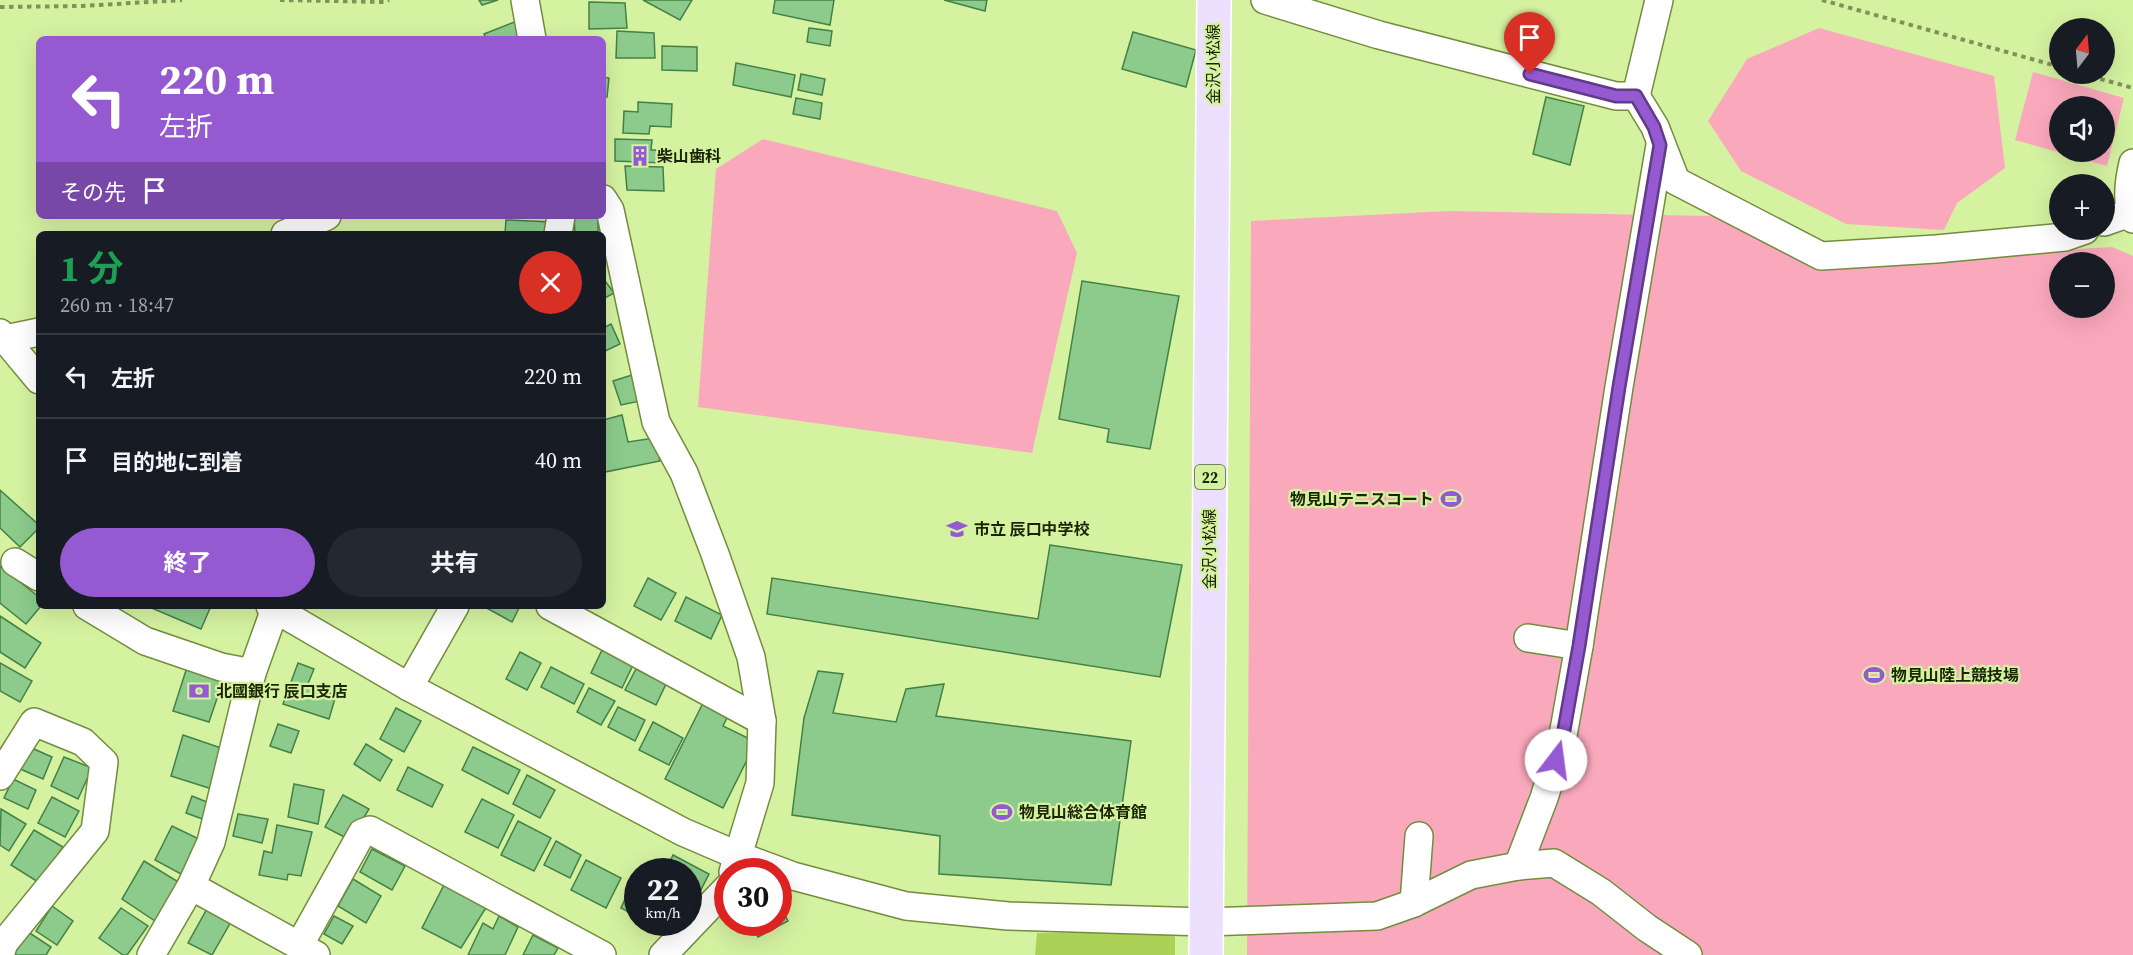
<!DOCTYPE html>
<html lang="ja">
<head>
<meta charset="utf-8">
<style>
	:root { --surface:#171b24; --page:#242831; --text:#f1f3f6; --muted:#9ea1a6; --line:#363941; --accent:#955ad1 }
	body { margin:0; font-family:"Source Serif 4","Noto Sans JP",serif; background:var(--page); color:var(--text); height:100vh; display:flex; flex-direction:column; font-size:22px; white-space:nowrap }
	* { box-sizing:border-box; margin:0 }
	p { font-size:20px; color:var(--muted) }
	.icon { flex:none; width:33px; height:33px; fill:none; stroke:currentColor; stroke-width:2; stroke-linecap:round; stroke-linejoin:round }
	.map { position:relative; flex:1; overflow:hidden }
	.side { position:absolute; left:36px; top:231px; width:570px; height:378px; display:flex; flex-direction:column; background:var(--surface); border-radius:9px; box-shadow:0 6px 24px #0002 }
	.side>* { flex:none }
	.top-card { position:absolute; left:36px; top:36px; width:570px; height:183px; border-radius:9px; box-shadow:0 6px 24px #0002; background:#955ad1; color:#fff; overflow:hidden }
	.needle { width:39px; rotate:16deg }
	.controls { position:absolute; left:2049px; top:18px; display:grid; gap:12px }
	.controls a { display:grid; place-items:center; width:66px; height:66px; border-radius:50%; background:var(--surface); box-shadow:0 6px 24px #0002; font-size:30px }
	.speed { position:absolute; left:624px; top:858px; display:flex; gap:12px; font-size:30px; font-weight:700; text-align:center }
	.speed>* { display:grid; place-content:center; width:78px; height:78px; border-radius:50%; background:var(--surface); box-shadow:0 6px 24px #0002; line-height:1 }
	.speed small { font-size:15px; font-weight:400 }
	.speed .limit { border:9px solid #d22; background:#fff; color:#111 }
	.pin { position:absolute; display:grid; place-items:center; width:51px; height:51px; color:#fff; margin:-62px -26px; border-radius:50% 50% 50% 0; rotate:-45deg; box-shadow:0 0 6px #0007 }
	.pin .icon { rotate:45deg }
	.me { position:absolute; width:66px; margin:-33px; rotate:15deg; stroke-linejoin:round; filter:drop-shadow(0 0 4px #0008) }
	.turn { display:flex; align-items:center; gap:21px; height:126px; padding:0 24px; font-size:27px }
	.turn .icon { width:78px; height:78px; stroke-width:2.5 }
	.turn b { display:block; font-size:42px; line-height:51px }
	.then { display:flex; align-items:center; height:57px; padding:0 24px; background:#0003; gap:12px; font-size:22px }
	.round { display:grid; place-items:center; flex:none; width:63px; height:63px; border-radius:32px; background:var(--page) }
	.head { display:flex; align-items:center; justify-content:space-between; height:102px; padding:0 24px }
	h1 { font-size:36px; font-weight:700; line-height:45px; color:#1e9e55 }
	.cta { display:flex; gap:12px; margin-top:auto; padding:12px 24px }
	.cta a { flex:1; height:69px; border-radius:36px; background:var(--accent); color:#fff; font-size:24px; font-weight:700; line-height:69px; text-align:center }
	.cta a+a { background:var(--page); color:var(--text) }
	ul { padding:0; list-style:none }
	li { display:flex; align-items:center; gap:18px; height:84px; padding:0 24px; border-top:2px solid var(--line) }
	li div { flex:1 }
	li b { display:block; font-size:22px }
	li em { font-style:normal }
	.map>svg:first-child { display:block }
	.green { fill:#faa9bc; fill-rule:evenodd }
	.water { fill:#abd256 }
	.building { fill:#8ccb8c; stroke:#448146; stroke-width:1.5 }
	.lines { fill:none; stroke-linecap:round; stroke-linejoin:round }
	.minor-casing { stroke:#738c3e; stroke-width:30 }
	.major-casing { stroke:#fff; stroke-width:36 }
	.path { stroke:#7f9358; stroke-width:4; stroke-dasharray:4.5 4.5; stroke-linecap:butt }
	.minor { stroke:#fff; stroke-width:27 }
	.major { stroke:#ede0fe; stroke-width:33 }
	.route-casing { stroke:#613a88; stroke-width:15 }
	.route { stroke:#955ad1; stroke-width:10 }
	.labels { text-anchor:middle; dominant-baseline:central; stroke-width:4.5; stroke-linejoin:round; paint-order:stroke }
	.shield { fill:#d5f2a1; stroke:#536233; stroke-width:1.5 }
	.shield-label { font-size:15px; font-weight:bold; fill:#1b2504 }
	.street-label { font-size:16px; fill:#1b2504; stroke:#d5f2a1 }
	.poi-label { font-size:16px; font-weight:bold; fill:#1b2504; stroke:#d5f2a1; text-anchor:start }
</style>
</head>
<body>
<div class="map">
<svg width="2133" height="955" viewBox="0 0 2133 955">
	<rect width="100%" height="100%" fill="#d5f2a1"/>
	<g class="green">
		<polygon points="1819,28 1994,76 2005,168 1957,203 1944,230 1846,224 1741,171 1708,121 1747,59"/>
		<path d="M2033 72 2124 98 2107 166 2015 140ZM2060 106H2104V152H2060Z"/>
		<polygon points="763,139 1057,211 1077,253 1032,453 698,407 716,169"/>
		<path d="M1449 211 1712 216 1839 254 1978 255 2112 247 2133 256V955H1247L1251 221ZM2060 262H2104V308H2060Z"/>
	</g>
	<polygon class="water" points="1175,932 1175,955 1035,955 1037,933"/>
	<g class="building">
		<polygon points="479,0 498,0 482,5"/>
		<polygon points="643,0 692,0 680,20"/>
		<polygon points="775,0 834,0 830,25 773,13"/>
		<polygon points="944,0 987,0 985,11"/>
		<polygon points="589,2 625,3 627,28 589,29"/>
		<polygon points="517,21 524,39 486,39 484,34"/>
		<polygon points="809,28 832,31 830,46 807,42"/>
		<polygon points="617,31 654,33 655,58 616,58"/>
		<polygon points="1133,32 1196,50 1186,87 1122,69"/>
		<polygon points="662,46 697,47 697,71 662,70"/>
		<polygon points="736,63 795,75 791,97 733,85"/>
		<polygon points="801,74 825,79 822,95 798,90"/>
		<polygon points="603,77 609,78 607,97 603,96"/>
		<polygon points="1546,97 1584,106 1570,165 1533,154"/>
		<polygon points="796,98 822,103 820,119 793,114"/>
		<polygon points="638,102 672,104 671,127 650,126 649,134 623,133 624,111 638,112"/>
		<polygon points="615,139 652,140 651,150 664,150 664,163 615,161"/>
		<polygon points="625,166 663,167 664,191 627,190"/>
		<polygon points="574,216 598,216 598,233 575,234"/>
		<polygon points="506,220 553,222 552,234 505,234"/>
		<polygon points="603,278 614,293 603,299"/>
		<polygon points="1082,281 1179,296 1150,449 1107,442 1109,429 1059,419"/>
		<polygon points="611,324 620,344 603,352 603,328"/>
		<polygon points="632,375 640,401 621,405 613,381"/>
		<polygon points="622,415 628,442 654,438 660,461 605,472 603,463 603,420"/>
		<polygon points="0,490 39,525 39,528 20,547 0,528"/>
		<polygon points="1050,545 1182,565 1160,677 767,614 772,578 1038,619"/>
		<polygon points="0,566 39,597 39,606 41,606 26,624 0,603"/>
		<polygon points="648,578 676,593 661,620 634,606"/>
		<polygon points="686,597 722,615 711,639 675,621"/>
		<polygon points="147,606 211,606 201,629"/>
		<polygon points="483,606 520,606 512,622"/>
		<polygon points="0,616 41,643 25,668 0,652"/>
		<polygon points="602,650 633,665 622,688 591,673"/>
		<polygon points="520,652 541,663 527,690 506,679"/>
		<polygon points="189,661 226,672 209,722 173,711"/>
		<polygon points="0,663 32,681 20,702 0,691"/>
		<polygon points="298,663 314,669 307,686 336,695 329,719 283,704"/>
		<polygon points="551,667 584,684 574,704 541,687"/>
		<polygon points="636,669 666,684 656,705 625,690"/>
		<polygon points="818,671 843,674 833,713 896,722 906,689 944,684 936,716 1131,741 1111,885 939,874 940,836 792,815 804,718"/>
		<polygon points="589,688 615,701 601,725 577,712"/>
		<polygon points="703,703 728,716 723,726 756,742 723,808 665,779"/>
		<polygon points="618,707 645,720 635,741 608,727"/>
		<polygon points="396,708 421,721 404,752 380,739"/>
		<polygon points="653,722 683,738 669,765 639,750"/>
		<polygon points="278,724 299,731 291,753 270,746"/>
		<polygon points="183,735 224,749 212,789 171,776"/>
		<polygon points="366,744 392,760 380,781 354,764"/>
		<polygon points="27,746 52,757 43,779 18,768"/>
		<polygon points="473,747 520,770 508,794 462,770"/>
		<polygon points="64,757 92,768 78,799 51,786"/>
		<polygon points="408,767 443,785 432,807 397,790"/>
		<polygon points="527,775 555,790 540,818 513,804"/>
		<polygon points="13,779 36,790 28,809 4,798"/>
		<polygon points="294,784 324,790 318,824 288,817"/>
		<polygon points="343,795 369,809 350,840 325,827"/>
		<polygon points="192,796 214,805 208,821 186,813"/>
		<polygon points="52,797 79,811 65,837 38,823"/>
		<polygon points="482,799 514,815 498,848 465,832"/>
		<polygon points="1,809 26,824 9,851 0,845"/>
		<polygon points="238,814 268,819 262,843 233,836"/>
		<polygon points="518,821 551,838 534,871 501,855"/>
		<polygon points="277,825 312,832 301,876 288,874 287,880 259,875 264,851 272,853"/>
		<polygon points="172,826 199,839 181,874 155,860"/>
		<polygon points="34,830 63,847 38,882 11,865"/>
		<polygon points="556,841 581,855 570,878 544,865"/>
		<polygon points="372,849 405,866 392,890 360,872"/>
		<polygon points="673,855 709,874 689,913 688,872 665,872"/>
		<polygon points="586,860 621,878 606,908 571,890"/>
		<polygon points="144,861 180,883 155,921 122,899"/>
		<polygon points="353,879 381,896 366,923 338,906"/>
		<polygon points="445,883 487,906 461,948 422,928"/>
		<polygon points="630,888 638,892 638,917 621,908"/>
		<polygon points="778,901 788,921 758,937 749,922 778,922"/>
		<polygon points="52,906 73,921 57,945 36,931"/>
		<polygon points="208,907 232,920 212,955 188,943"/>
		<polygon points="121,908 148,926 127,955 123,955 99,938"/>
		<polygon points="334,916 353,926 342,944 324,934"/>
		<polygon points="499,916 518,927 505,955 468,955 483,923 493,929"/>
		<polygon points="647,922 678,922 671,936"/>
		<polygon points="25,930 51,947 46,955 9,955"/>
		<polygon points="533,935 558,948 554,955 523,955"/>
	</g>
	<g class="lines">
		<g class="minor-casing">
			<g id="minor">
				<polyline points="525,0 532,39"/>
				<polyline points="1265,0 1379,35 1616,96 1636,96 1655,127 1676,181 1821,256 1936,249 2065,237 2085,230"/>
				<polyline points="1636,96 1659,0"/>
				<path d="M2133 163C2129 180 2126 203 2133 219"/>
				<polyline points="603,199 610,210 656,422 684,473 715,554 751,657 762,721 760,783 733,872"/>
				<polyline points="2104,222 2130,213"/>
				<polyline points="285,234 327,216"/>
				<polyline points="558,234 561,216"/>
				<polyline points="0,333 39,380"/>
				<polyline points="0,340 39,332"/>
				<polyline points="15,562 39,577"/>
				<polyline points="87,606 145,641 221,667 252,673"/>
				<polyline points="270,606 409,687 683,832 739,856 793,876 906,906 1008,916 1206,922 1377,916 1414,903 1471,875 1518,866 1544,798 1562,741 1579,646 1619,387 1660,145"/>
				<polyline points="550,606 762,721"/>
				<polyline points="1528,638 1579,646"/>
				<polyline points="409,687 455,606"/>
				<polyline points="0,776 34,722 83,742 104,762 95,831 4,943 0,955"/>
				<polyline points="1518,866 1554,863 1601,892 1647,928 1688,955"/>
				<polyline points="191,886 316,955"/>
				<polyline points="1414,903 1419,836"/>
				<polyline points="299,946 362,833 370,830 602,955"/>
				<polyline points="151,955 191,886 211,842 252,673 276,606"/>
				<polyline points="663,955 728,887"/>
			</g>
		</g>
		<g class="major-casing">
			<polyline id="major" points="1206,955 1214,0"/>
		</g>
		<g class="path">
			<polyline points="280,0 385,2 389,0"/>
			<polyline points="1822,0 2060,67"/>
			<polyline points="0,7 82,6 182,0"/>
			<polyline points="2083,74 2133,88"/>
		</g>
		<use href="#minor" class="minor"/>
		<use href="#major" class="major"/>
	</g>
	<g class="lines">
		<g class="route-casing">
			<polyline id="route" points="1530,74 1616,96 1636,96 1654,127 1660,145 1619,387 1579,646 1562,741 1556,760"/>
		</g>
		<use href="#route" class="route"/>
	</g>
	<defs>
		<g id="building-bare" transform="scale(1.62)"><path d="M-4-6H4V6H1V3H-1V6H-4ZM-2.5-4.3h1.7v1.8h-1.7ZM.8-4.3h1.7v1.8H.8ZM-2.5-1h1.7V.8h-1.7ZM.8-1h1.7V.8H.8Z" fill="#955ad1" stroke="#d5f2a1" stroke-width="2.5" paint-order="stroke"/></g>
		<g id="stadium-bare" transform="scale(1.62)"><path d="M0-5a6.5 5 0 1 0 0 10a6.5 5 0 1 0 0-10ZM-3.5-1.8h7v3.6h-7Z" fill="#955ad1" stroke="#d5f2a1" stroke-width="2.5" paint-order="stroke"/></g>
		<g id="school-bare" transform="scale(1.62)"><path d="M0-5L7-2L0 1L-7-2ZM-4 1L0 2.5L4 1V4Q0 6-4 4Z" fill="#955ad1" stroke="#d5f2a1" stroke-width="2.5" paint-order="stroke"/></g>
		<g id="bank-bare" transform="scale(1.62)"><path d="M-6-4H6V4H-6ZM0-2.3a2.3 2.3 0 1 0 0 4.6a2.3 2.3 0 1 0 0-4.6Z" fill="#955ad1" stroke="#d5f2a1" stroke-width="2.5" paint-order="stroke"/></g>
	</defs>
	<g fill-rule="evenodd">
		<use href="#building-bare" x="640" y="156"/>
		<use href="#stadium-bare" x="1451" y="499"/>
		<use href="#school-bare" x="957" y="529"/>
		<use href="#stadium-bare" x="1874" y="675"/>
		<use href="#bank-bare" x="199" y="691"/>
		<use href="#stadium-bare" x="1002" y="812"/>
	</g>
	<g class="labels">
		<rect class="shield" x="1195" y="465" width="30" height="24" rx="4.5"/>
		<g class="shield-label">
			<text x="1210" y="477">22</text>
		</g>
		<g class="street-label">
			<text transform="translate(1213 64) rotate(-90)">金沢小松線</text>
			<text transform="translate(1209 549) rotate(-90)">金沢小松線</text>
		</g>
		<g class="poi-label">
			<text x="657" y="156">柴山歯科</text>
			<text x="1434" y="499" text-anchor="end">物見山テニスコート</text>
			<text x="974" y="529">市立 辰口中学校</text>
			<text x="1891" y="675">物見山陸上競技場</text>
			<text x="216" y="691">北國銀行 辰口支店</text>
			<text x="1019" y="812">物見山総合体育館</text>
		</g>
	</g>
</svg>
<div class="controls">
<a><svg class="needle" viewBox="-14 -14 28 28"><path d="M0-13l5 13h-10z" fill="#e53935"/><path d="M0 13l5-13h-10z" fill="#9ea1a6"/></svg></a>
<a><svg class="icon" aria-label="sound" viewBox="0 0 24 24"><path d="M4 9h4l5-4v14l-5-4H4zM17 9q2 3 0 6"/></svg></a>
<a>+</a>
<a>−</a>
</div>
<div class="speed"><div>22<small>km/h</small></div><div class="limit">30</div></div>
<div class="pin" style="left:1530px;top:74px;background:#d93025"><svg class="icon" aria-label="arrive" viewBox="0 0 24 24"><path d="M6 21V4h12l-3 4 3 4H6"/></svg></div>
<svg class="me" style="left:1556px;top:760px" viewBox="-20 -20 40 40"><circle r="19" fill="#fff"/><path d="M0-13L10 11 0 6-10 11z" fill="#955ad1"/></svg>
<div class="top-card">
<div class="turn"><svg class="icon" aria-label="left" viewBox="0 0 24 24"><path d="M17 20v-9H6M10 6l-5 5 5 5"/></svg><div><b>220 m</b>左折</div></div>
<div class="then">その先<svg class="icon" aria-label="arrive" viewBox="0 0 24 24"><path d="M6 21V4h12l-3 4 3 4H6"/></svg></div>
</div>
<section class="side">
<div class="head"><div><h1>1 分</h1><p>260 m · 18:47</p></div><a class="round" style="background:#d93025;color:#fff"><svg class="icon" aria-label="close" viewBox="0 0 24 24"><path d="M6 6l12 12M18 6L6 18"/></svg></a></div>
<ul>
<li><svg class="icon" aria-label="left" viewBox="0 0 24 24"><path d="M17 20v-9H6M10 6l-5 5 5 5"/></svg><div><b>左折</b></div><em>220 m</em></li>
<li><svg class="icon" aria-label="arrive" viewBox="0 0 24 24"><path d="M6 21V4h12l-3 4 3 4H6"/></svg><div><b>目的地に到着</b></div><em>40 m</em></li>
</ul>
<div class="cta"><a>終了</a><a>共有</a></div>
</section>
</div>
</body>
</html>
